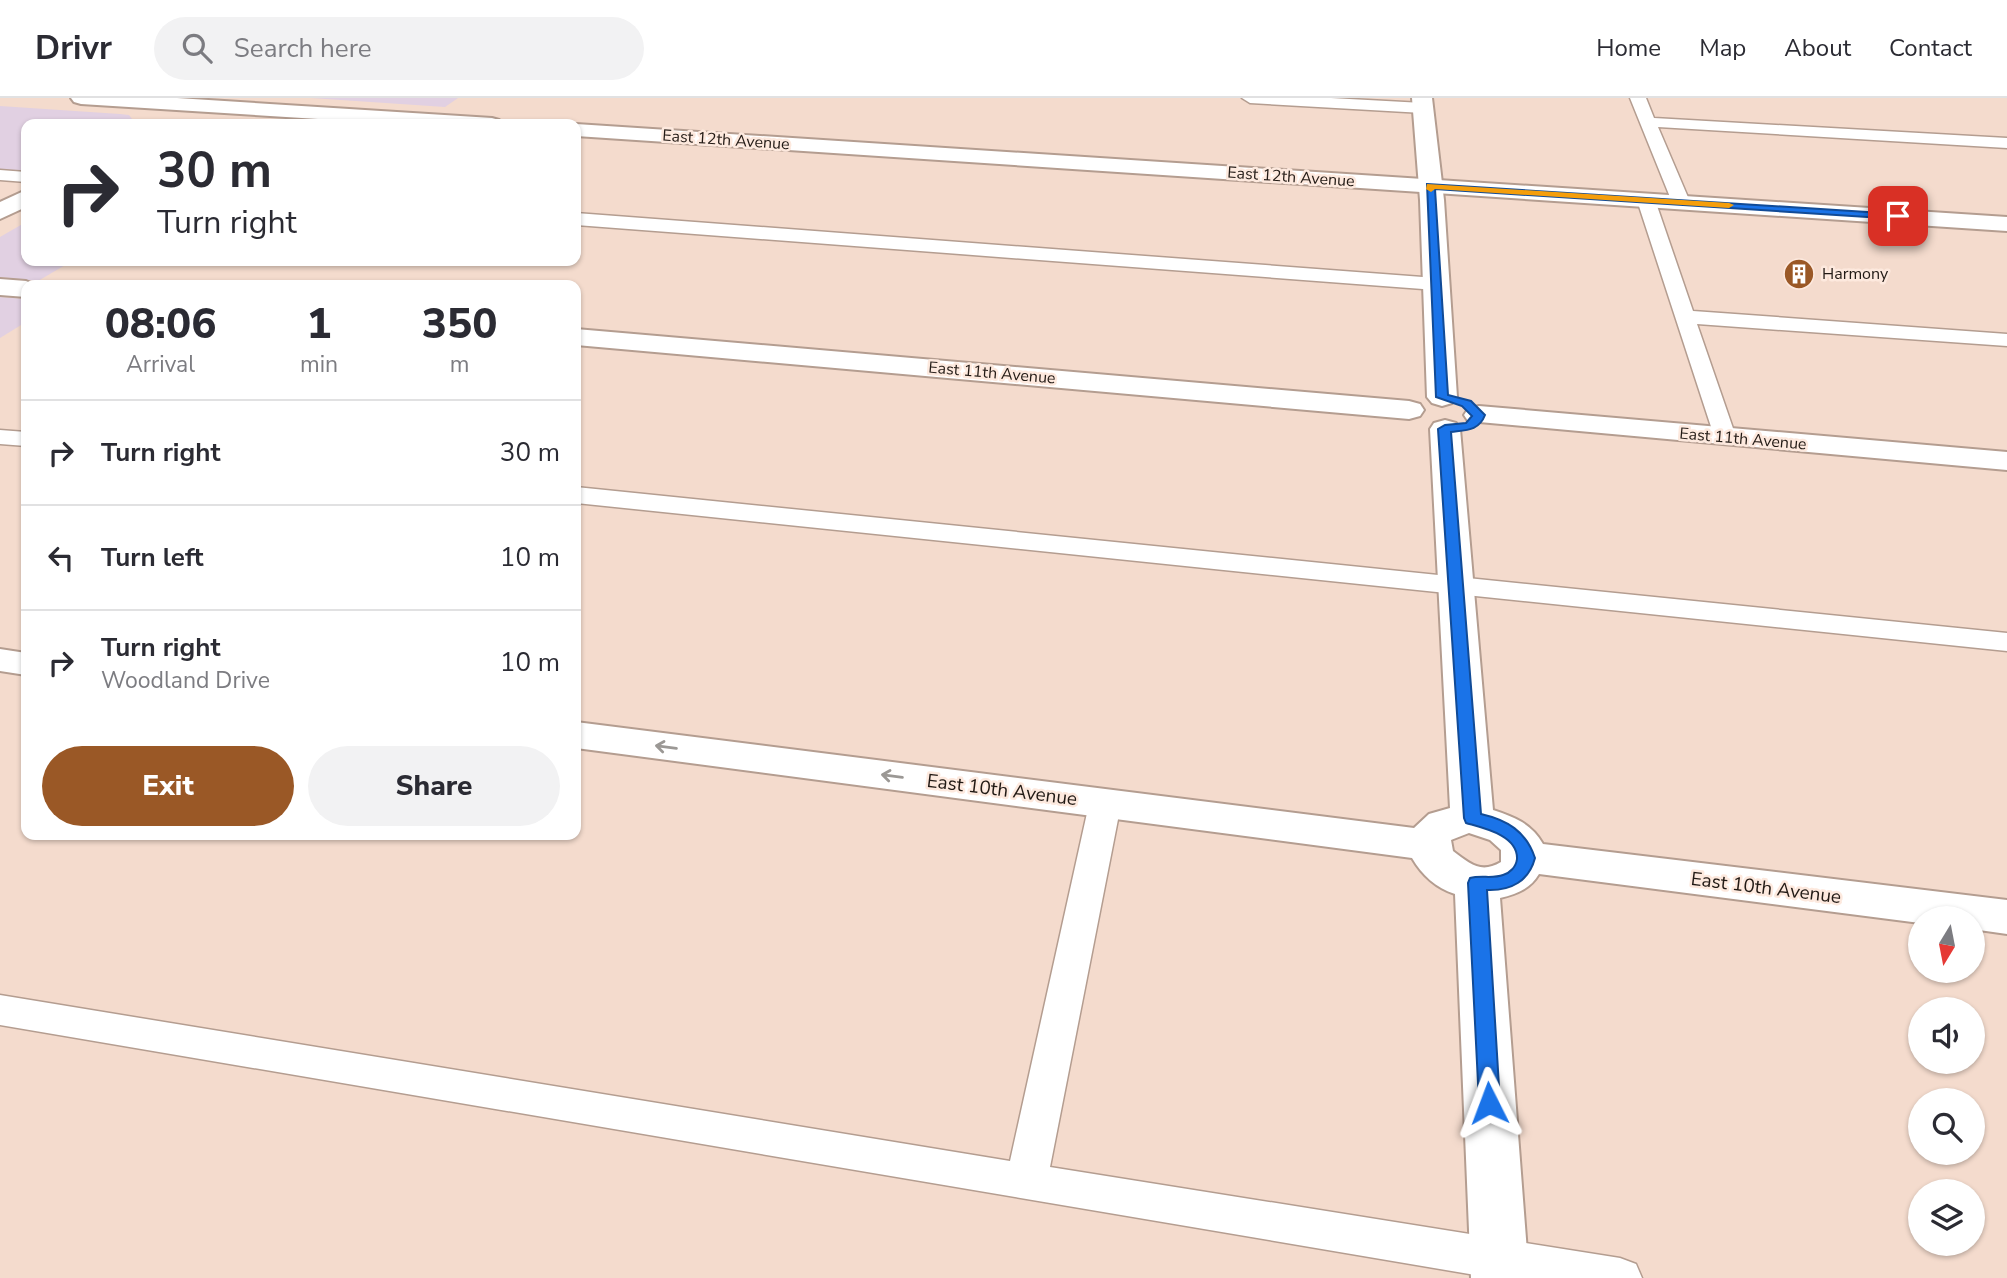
<!DOCTYPE html>
<html lang="en">
<head>
<meta charset="utf-8">
<style>
	:root { --surface:#fff; --page:#f2f2f3; --text:#2b2b33; --muted:#7c7c81; --line:#e1e1e2; --accent:#9a5826 }
	body { margin:0; font-family:"Nunito Sans",sans-serif; background:var(--page); color:var(--text); height:100vh; display:flex; flex-direction:column; font-size:26px; white-space:nowrap }
	* { box-sizing:border-box; margin:0 }
	p { font-size:23px; color:var(--muted) }
	.icon { flex:none; width:38px; height:38px; fill:none; stroke:currentColor; stroke-width:2; stroke-linecap:round; stroke-linejoin:round }
	.map { position:relative; flex:1; overflow:hidden }
	.drawer { position:absolute; left:21px; top:182px; width:560px; height:560px; display:flex; flex-direction:column; background:var(--surface); border-radius:14px; box-shadow:0 2px 5px #0004 }
	.drawer>* { flex:none }
	.banner { position:absolute; left:21px; top:21px; width:560px; height:147px; border-radius:14px; box-shadow:0 2px 5px #0004; background:#fff; color:var(--text); overflow:hidden }
	.needle { width:46px; rotate:190deg }
	.tools { position:absolute; left:1908px; top:808px; display:grid; gap:14px }
	.tools a { display:grid; place-items:center; width:77px; height:77px; border-radius:50%; background:var(--surface); box-shadow:0 2px 5px #0004; font-size:35px }
	.pin { position:absolute; display:grid; place-items:center; width:60px; height:60px; color:#fff; margin:-30px; border-radius:14px; box-shadow:0 4px 10px #0006 }
	.me { position:absolute; width:77px; margin:-38px; rotate:357deg; stroke-linejoin:round; filter:drop-shadow(0 0 5px #0008) }
	.turn { display:flex; align-items:center; gap:24px; height:147px; padding:0 21px; font-size:32px }
	.turn .icon { width:91px; height:91px; stroke-width:2.5 }
	.turn b { display:block; font-size:49px; line-height:60px }
	.eta { display:flex; justify-content:space-evenly; align-items:center; height:119px; text-align:center }
	.eta b { font-size:42px; font-weight:800; line-height:49px }
	.cta { display:flex; gap:14px; margin-top:auto; padding:14px 21px }
	.cta a { flex:1; height:80px; border-radius:42px; background:var(--accent); color:#fff; font-size:28px; font-weight:800; line-height:80px; text-align:center }
	.cta a+a { background:var(--page); color:var(--text) }
	ul { padding:0; list-style:none }
	li { display:flex; align-items:center; gap:21px; height:105px; padding:0 21px; border-top:2px solid var(--line) }
	li div { flex:1 }
	li b { display:block; font-size:26px }
	li em { font-style:normal }
	header { display:flex; align-items:center; gap:42px; box-sizing:border-box; height:98px; padding:0 35px; background:var(--surface); border-bottom:2px solid var(--line) }
	header strong { font-size:33px }
	nav { display:flex; gap:38px; margin-inline-start:auto; font-size:24px }
	.search { width:490px; height:63px; background:var(--page); display:flex; align-items:center; gap:18px; box-sizing:border-box; padding:0 24px; border-radius:38px; color:var(--muted); font-size:26px }
	.map>svg:first-child { display:block }
	.commercial { fill:#e1d0e2 }
	.lines { fill:none; stroke-linecap:round; stroke-linejoin:round }
	.service-casing { stroke:#b49d90; stroke-width:3 }
	.minor-casing { stroke:#b49d90; stroke-width:4 }
	.tertiary-casing { stroke:#b49d90; stroke-width:4 }
	.service { fill:#fff; fill-rule:evenodd }
	.minor { fill:#fff; fill-rule:evenodd }
	.tertiary { fill:#fff; fill-rule:evenodd }
	.oneway { stroke:#9b9895 }
	.route { fill:#1a73e8; stroke:#114b97; stroke-width:2 }
	.slow { fill:#f59e0b }
	.labels { text-anchor:middle; dominant-baseline:central; stroke-width:5; stroke-linejoin:round; paint-order:stroke }
	.far-street-label { font-size:16px; fill:#211914; stroke:#fde9de }
	.far-poi-label { font-size:16px; fill:#211914; stroke:#fde9de; text-anchor:start }
	.street-label { font-size:19px; fill:#211914; stroke:#fde9de }
</style>
</head>
<body>
<header>
<strong>Drivr</strong>
<div class="search"><svg class="icon" aria-label="search" viewBox="0 0 24 24"><circle cx="10" cy="10" r="6"/><path d="M15 15l6 6"/></svg>Search here</div>
<nav><a>Home</a><a>Map</a><a>About</a><a>Contact</a></nav>
</header>
<div class="map">
<svg width="2007" height="1180" viewBox="0 0 2007 1180">
	<rect width="100%" height="100%" fill="#f4dbcd"/>
	<g class="commercial">
		<polygon points="311,0 458,0 445,9"/>
		<polygon points="0,8 120,16 129,17 132,21 127,26 26,26 26,74 16,75 0,83"/>
		<polygon points="26,124 26,163 72,163 38,183 0,179 0,139"/>
		<polygon points="0,199 26,201 26,224 0,240"/>
	</g>
	<g class="lines">
		<g class="service-casing">
			<g id="service">
				<polygon points="1242,0 1331,0 1423,5 1431,10 1423,15 1250,5"/>
				<polygon points="1630,0 1646,0 1654,20 2007,40 2007,50 1658,29 1690,104 1681,109 1672,104"/>
				<polygon points="0,72 26,74 26,84 0,82"/>
				<polygon points="1646,97 1655,102 1693,213 2007,236 2007,248 1697,226 1736,339 1732,344 1716,344 1637,102"/>
				<polygon points="576,115 1436,180 1443,182 1446,186 1443,190 1436,192 576,127"/>
				<polygon points="0,332 26,334 26,348 0,346"/>
				<polygon points="576,389 2007,535 2007,553 576,405"/>
				<polygon points="1105,695 1117,698 1121,706 1050,1069 1620,1160 1636,1166 1642,1180 1493,1180 0,927 0,897 1010,1063 1089,706 1093,698"/>
			</g>
		</g>
		<g class="minor-casing">
			<g id="minor">
				<polygon points="1412,0 1432,0 1444,102 1457,299 1452,305 1442,308 1432,305 1427,299 1420,102"/>
				<polygon points="0,181 26,183 36,187 26,187 26,199 0,197"/>
				<polygon points="576,231 1409,303 1420,306 1424,312 1420,318 1409,321 576,247"/>
				<polygon points="1479,308 2007,354 2007,372 1468,323 1464,317 1468,311"/>
				<path d="M1445 322 1456 325 1460 331 1493 712C1514 719 1531 725 1543 746L2007 802V836L1972 831V821H1920V825L1539 776C1530 791 1517 796 1500 800L1529 1180H1471L1455 796C1436 790 1422 777 1412 760L576 650V624L1414 730 1429 716 1450 710 1430 331 1434 325ZM1469 735 1490 742 1501 752V764C1481 776 1470 766 1453 753L1451 742Z"/>
				<polygon points="0,551 26,555 26,577 0,573"/>
			</g>
		</g>
		<g class="tertiary-casing">
			<g id="tertiary">
				<polygon points="71,0 177,0 492,20 499,22 502,26 398,26 81,6 74,4"/>
				<polygon points="574,26 576,26 2007,119 2007,133 576,38"/>
				<polygon points="26,92 26,109 0,121 0,104"/>
			</g>
		</g>
		<use href="#service" class="service"/>
		<use href="#minor" class="minor"/>
		<use href="#tertiary" class="tertiary"/>
	</g>
	<defs><path id="oneway-shaft" d="M-6 0H5M1.5-3L5.5 0L1.5 3" fill="none" stroke-width="1.6" stroke-linecap="round" stroke-linejoin="round" transform="scale(1.75)"/></defs>
	<g class="oneway">
		<use href="#oneway-shaft" transform="translate(666 649) rotate(-173)"/>
		<use href="#oneway-shaft" transform="translate(892 678) rotate(-173)"/>
	</g>
	<path class="route" d="M1427 86 1898 116 1903 118 1898 121 1435 91 1448 297 1471 303 1485 317C1479 333 1466 332 1451 334L1481 716C1507 722 1526 733 1535 760 1529 783 1511 793 1487 792L1500 1005 1497 1011 1489 1014 1482 1011 1479 1005 1468 785 1470 780C1481 777 1493 781 1503 777 1510 775 1516 769 1517 761 1518 737 1483 730 1466 725L1464 720 1438 331 1445 327 1466 325 1472 318 1462 308 1436 299Z"/>
	<polygon class="slow" points="1427,86 1729,105 1734,107 1729,110 1435,91 1431,94 1426,91"/>
	<defs>
		<g id="building-disc" transform="scale(1.575)"><circle r="9.5" fill="#9a5826" stroke="#fde9de"/><path d="M-4-6H4V6H1V3H-1V6H-4ZM-2.5-4.3h1.7v1.8h-1.7ZM.8-4.3h1.7v1.8H.8ZM-2.5-1h1.7V.8h-1.7ZM.8-1h1.7V.8H.8Z" fill="#fff"/></g>
	</defs>
	<g fill-rule="evenodd">
		<use href="#building-disc" x="1799" y="176"/>
	</g>
	<g class="labels">
		<g class="far-street-label">
			<text transform="translate(726 42) rotate(4)">East 12th Avenue</text>
			<text transform="translate(1291 79) rotate(4)">East 12th Avenue</text>
			<text transform="translate(992 275) rotate(5)">East 11th Avenue</text>
			<text transform="translate(1743 341) rotate(5)">East 11th Avenue</text>
		</g>
		<g class="far-poi-label">
			<text x="1822" y="176">Harmony</text>
		</g>
		<g class="street-label">
			<text transform="translate(1002 692) rotate(7)">East 10th Avenue</text>
			<text transform="translate(1766 790) rotate(7)">East 10th Avenue</text>
		</g>
	</g>
</svg>
<div class="tools">
<a><svg class="needle" viewBox="-14 -14 28 28"><path d="M0-13l5 13h-10z" fill="#e53935"/><path d="M0 13l5-13h-10z" fill="#7c7c81"/></svg></a>
<a><svg class="icon" aria-label="sound" viewBox="0 0 24 24"><path d="M4 9h4l5-4v14l-5-4H4zM17 9q2 3 0 6"/></svg></a>
<a><svg class="icon" aria-label="search" viewBox="0 0 24 24"><circle cx="10" cy="10" r="6"/><path d="M15 15l6 6"/></svg></a>
<a><svg class="icon" aria-label="layers" viewBox="0 0 24 24"><path d="M12 4l9 5-9 5-9-5zM3 14l9 5 9-5"/></svg></a>
</div>
<div class="pin" style="left:1898px;top:118px;background:#d93025"><svg class="icon" aria-label="arrive" viewBox="0 0 24 24"><path d="M6 21V4h12l-3 4 3 4H6"/></svg></div>
<svg class="me" style="left:1489px;top:1005px" viewBox="-20 -20 40 40"><path d="M0-17L14 15 0 8-14 15z" fill="#1a73e8" stroke="#fff" stroke-width="4"/></svg>
<div class="banner">
<div class="turn"><svg class="icon" aria-label="right" viewBox="0 0 24 24"><path d="M7 20v-9h11M14 6l5 5-5 5"/></svg><div><b>30 m</b>Turn right</div></div>
</div>
<section class="drawer">
<div class="eta">
<div><b>08:06</b><p>Arrival</p></div>
<div><b>1</b><p>min</p></div>
<div><b>350</b><p>m</p></div>
</div>
<ul>
<li><svg class="icon" aria-label="right" viewBox="0 0 24 24"><path d="M7 20v-9h11M14 6l5 5-5 5"/></svg><div><b>Turn right</b></div><em>30 m</em></li>
<li><svg class="icon" aria-label="left" viewBox="0 0 24 24"><path d="M17 20v-9H6M10 6l-5 5 5 5"/></svg><div><b>Turn left</b></div><em>10 m</em></li>
<li><svg class="icon" aria-label="right" viewBox="0 0 24 24"><path d="M7 20v-9h11M14 6l5 5-5 5"/></svg><div><b>Turn right</b><p>Woodland Drive</p></div><em>10 m</em></li>
</ul>
<div class="cta"><a>Exit</a><a>Share</a></div>
</section>
</div>
</body>
</html>
